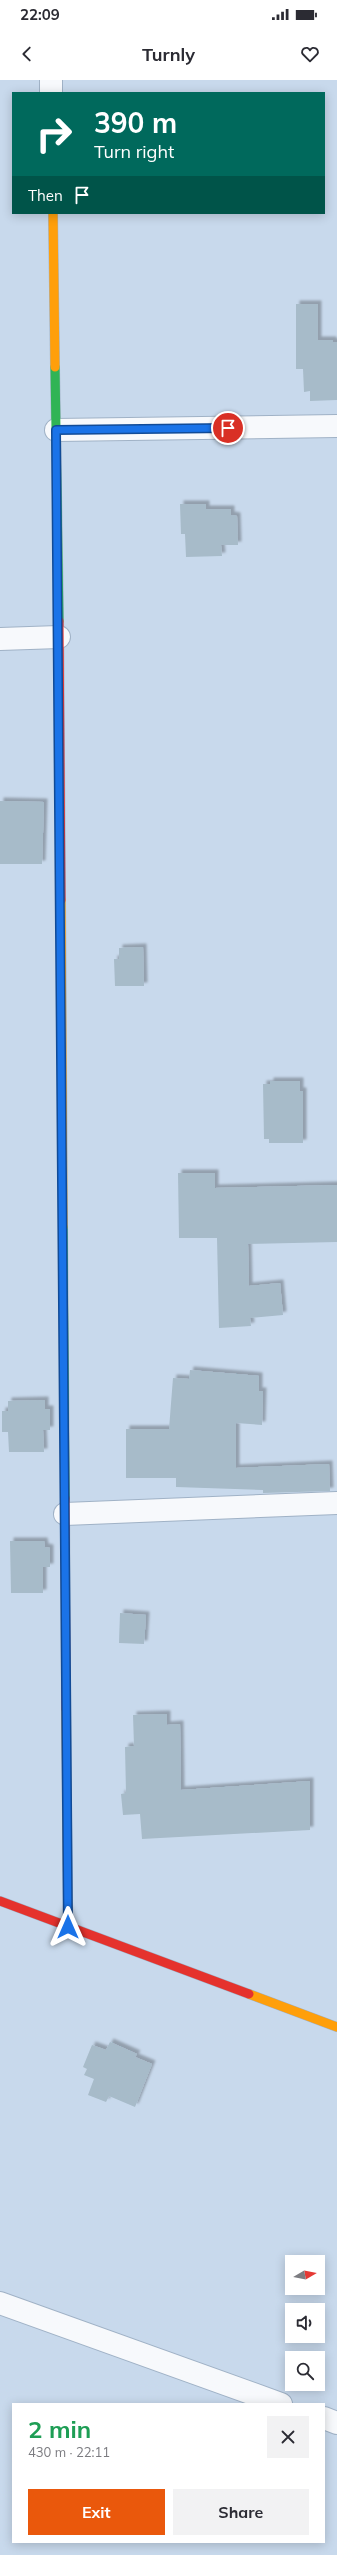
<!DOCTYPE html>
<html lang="en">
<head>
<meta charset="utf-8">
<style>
	:root { --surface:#fff; --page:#f2f2f3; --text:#2b2b33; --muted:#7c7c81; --accent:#ea580c }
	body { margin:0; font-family:Mulish,sans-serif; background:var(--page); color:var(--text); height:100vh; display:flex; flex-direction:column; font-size:15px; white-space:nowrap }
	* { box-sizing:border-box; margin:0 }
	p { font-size:13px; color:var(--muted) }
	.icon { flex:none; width:22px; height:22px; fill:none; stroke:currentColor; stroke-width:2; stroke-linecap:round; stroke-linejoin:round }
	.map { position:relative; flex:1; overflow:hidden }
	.panel { position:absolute; left:12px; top:2323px; width:313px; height:140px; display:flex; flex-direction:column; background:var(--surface); border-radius:0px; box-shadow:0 2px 10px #0003 }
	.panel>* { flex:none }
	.top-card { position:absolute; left:12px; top:12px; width:313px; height:122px; border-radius:0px; box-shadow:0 2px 10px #0003; background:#00695c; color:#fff; overflow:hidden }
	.needle { width:26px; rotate:80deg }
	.buttons { position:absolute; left:285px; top:2175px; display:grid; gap:8px }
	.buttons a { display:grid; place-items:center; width:40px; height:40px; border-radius:0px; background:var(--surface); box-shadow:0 2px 10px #0003; font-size:20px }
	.pin { position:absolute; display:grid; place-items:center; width:34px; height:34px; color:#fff; margin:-17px; border:2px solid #fff; border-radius:50%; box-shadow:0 1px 4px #0007 }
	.me { position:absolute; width:44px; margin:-22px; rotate:0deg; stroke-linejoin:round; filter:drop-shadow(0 0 3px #0008) }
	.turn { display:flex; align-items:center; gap:14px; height:84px; padding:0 16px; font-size:18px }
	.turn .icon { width:52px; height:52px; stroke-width:2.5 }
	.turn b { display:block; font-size:28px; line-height:34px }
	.then { display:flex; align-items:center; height:38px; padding:0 16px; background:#0003; gap:8px; font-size:15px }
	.round { display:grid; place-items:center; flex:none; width:42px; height:42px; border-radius:0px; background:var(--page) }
	.summary { display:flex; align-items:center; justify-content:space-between; height:68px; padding:0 16px }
	h1 { font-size:24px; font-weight:700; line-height:30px; color:#1e9e55 }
	.action { display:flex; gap:8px; margin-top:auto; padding:8px 16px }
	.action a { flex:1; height:46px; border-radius:0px; background:var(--accent); color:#fff; font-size:16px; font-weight:700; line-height:46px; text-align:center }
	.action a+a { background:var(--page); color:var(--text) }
	.status { display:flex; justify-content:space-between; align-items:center; height:28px; padding:0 20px; background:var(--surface); direction:ltr }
	.status svg { height:11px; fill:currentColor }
	header { display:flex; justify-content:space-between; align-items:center; height:52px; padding:0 16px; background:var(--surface); font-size:18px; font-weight:700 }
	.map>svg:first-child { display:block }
	.building { fill:#a7bbc9; filter:url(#shadow) }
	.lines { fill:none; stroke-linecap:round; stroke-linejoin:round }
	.street-casing { stroke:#a0b2c6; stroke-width:24 }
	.fast-casing { stroke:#a0b2c6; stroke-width:10 }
	.slow-casing { stroke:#a0b2c6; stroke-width:10 }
	.jam-casing { stroke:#a0b2c6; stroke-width:10 }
	.street { stroke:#f7f9fc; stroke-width:22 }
	.fast { stroke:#30b455; stroke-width:9 }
	.slow { stroke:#ff9f0a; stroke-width:9 }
	.jam { stroke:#e5322d; stroke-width:9 }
	.route-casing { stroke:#114b97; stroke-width:10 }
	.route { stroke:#1a73e8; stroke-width:7 }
</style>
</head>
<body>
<div class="status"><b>22:09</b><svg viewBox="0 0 49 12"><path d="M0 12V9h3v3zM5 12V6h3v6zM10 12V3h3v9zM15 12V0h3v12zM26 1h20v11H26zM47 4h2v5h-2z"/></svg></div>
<header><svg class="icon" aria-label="back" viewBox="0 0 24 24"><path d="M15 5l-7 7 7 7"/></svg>Turnly<svg class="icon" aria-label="heart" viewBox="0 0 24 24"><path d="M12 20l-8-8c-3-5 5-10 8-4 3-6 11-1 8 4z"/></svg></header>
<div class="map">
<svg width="337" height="2475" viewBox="0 0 337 2475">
	<defs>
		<filter id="shadow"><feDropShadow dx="3.5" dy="-3.5" stdDeviation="1" flood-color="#0004"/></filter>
	</defs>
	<rect width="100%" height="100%" fill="#c8d9ec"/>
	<g class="building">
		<polygon points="296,224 318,224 318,260 333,260 333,262 337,262 337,320 310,321 310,311 304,312 303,289 296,289"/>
		<polygon points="180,424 206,424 206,429 231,429 231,435 237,436 238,465 221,465 222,476 186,477 185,454 181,454"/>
		<polygon points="0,721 44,722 42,784 0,784"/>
		<polygon points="143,867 144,906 115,906 114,879 119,879 119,868"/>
		<polygon points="270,1001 300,1001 300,1011 303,1011 303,1063 269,1063 269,1059 264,1059 263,1004 270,1004"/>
		<polygon points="178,1093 215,1093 215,1108 337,1105 337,1162 248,1164 249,1206 280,1203 283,1235 250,1238 251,1246 219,1248 217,1158 179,1158"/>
		<polygon points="190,1290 259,1296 259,1311 263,1311 262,1345 236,1343 236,1388 329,1384 330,1411 263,1413 263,1410 176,1407 176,1398 126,1398 126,1349 169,1349 173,1298 189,1299"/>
		<polygon points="45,1320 45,1329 50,1329 50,1350 43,1350 44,1372 9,1372 8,1352 2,1352 2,1331 8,1331 8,1321"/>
		<polygon points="10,1461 44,1461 45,1467 50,1468 50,1487 43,1487 43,1513 11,1513"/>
		<polygon points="120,1533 146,1535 144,1564 119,1563"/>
		<polygon points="167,1634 167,1645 180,1644 181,1710 310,1701 310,1750 142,1759 140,1734 123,1735 121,1714 126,1713 125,1667 134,1666 133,1635"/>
		<polygon points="110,1962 137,1974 135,1977 152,1984 135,2027 109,2016 106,2022 88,2015 94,1999 84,1995 87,1989 83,1987 92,1965 106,1970"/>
	</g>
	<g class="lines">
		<g class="street-casing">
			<g id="street">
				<polyline points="51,0 51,13"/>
				<polyline points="56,350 337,346"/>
				<polyline points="0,559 59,557"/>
				<polyline points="65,1434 337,1423"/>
				<polyline points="0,2223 281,2324"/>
				<polyline points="324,2338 337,2343"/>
			</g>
		</g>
		<g class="fast-casing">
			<g id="fast">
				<polyline points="55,287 59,541"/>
				<polyline points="63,1147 65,1418"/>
			</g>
		</g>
		<g class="slow-casing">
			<g id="slow">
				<polyline points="53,133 55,287"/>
				<polyline points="61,820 63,1147"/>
				<polyline points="66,1629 68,1847"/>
				<polyline points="249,1914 337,1947"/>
			</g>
		</g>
		<g class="jam-casing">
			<g id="jam">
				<polyline points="59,541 61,820"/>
				<polyline points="65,1418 66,1629"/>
				<polyline points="0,1821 249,1914"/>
			</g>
		</g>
		<use href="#street" class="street"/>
		<use href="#fast" class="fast"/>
		<use href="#slow" class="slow"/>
		<use href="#jam" class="jam"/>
	</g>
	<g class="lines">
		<g class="route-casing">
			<polyline id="route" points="68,1847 56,350 228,348"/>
		</g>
		<use href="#route" class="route"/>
	</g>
</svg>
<div class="buttons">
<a><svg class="needle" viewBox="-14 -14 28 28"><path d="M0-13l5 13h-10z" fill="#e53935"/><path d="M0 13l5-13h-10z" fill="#7c7c81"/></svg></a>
<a><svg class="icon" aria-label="sound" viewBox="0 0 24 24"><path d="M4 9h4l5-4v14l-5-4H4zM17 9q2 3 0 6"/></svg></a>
<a><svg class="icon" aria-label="search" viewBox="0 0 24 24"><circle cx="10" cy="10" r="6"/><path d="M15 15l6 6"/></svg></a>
</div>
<div class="pin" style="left:228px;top:348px;background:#d93025"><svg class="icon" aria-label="arrive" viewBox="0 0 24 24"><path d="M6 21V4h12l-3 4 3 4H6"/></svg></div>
<svg class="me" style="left:68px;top:1847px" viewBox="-20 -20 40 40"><path d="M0-17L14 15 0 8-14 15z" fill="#1a73e8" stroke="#fff" stroke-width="4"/></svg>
<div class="top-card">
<div class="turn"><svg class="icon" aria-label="right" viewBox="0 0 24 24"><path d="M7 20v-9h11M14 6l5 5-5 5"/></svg><div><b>390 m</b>Turn right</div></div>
<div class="then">Then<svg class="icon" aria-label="arrive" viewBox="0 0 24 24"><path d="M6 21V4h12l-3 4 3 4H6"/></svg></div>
</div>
<section class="panel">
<div class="summary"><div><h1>2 min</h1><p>430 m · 22:11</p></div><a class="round"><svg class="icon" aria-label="close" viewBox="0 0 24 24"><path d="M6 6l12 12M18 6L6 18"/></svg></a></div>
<div class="action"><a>Exit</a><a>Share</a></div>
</section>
</div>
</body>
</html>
